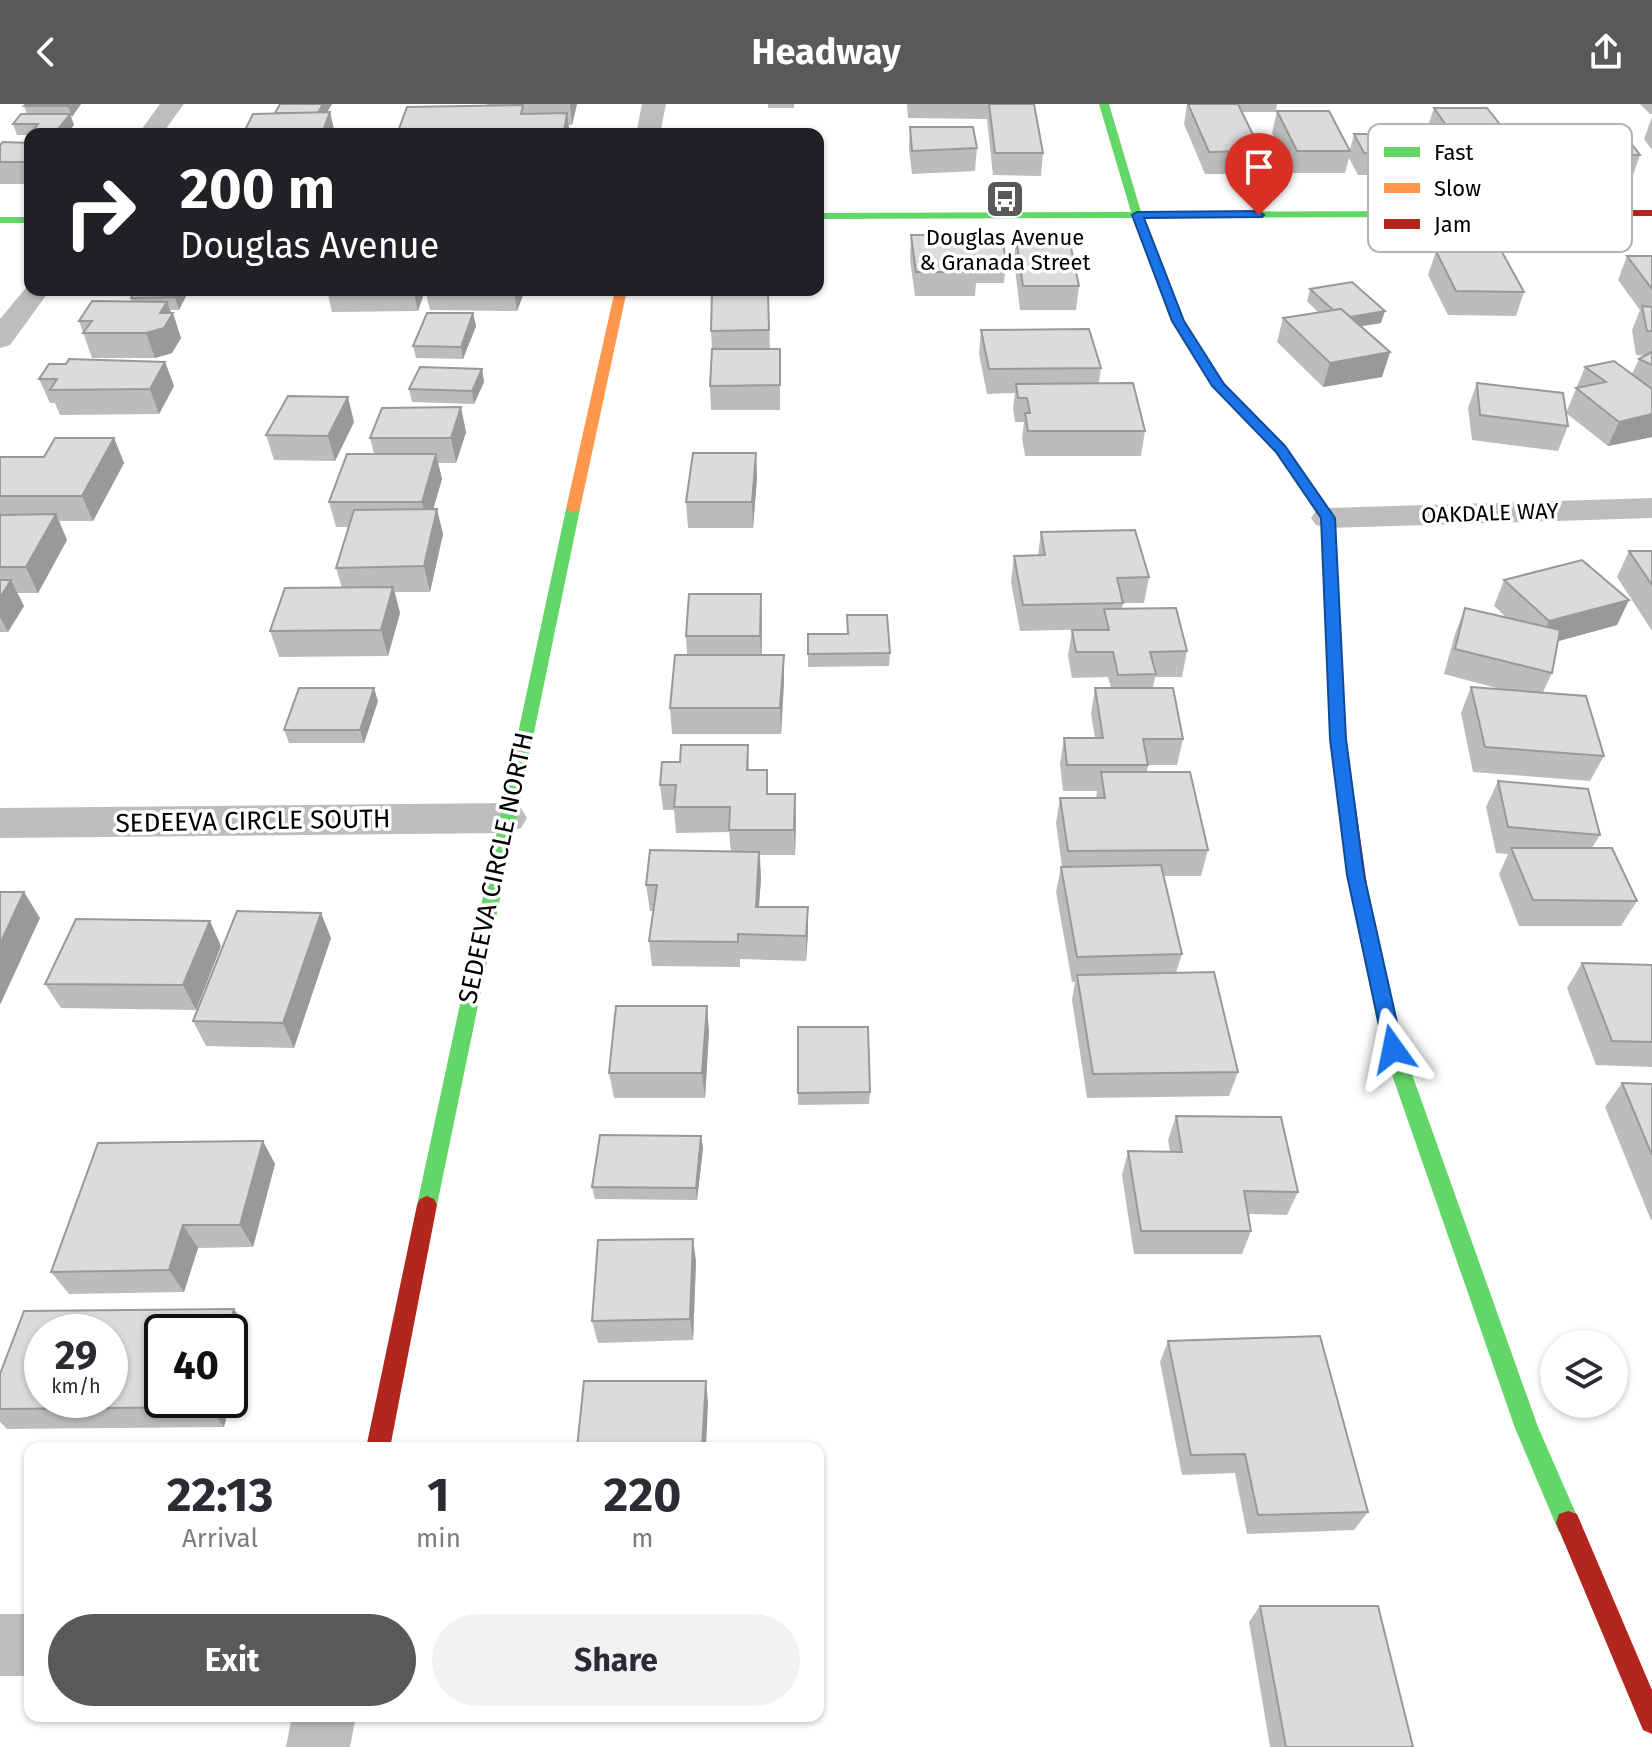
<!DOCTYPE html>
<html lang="en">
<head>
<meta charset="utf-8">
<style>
	:root { --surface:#fff; --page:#f2f2f3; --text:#2b2b33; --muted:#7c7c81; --accent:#595959 }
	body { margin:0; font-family:"Fira Sans",sans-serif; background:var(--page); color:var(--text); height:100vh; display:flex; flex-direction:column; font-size:30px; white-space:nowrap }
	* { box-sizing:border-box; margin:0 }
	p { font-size:26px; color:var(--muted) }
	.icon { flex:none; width:44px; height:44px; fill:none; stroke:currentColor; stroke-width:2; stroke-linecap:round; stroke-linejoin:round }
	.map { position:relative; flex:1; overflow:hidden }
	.side { position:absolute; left:24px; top:1338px; width:800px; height:280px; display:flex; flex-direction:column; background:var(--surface); border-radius:16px; box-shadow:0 2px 6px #0004 }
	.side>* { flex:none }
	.hud { position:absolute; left:24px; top:24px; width:800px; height:168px; border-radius:16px; box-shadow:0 2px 6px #0004; background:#202124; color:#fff; overflow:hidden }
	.tools { position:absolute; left:1540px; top:1226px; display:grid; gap:16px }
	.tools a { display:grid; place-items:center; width:88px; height:88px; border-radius:50%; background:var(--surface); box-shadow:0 2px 6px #0004; font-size:40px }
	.speed { position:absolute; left:24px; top:1210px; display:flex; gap:16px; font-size:40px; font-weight:700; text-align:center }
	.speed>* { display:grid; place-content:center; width:104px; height:104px; border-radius:50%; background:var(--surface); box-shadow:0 2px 6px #0004; line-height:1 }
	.speed small { font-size:20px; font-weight:400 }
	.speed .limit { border:4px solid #111; border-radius:12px; background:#fff; color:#111 }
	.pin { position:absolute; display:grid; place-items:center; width:68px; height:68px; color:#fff; margin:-82px -34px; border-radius:50% 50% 50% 0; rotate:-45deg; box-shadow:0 0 8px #0007 }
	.pin .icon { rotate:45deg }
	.me { position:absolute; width:88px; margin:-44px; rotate:348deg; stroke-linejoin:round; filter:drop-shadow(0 0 6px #0008) }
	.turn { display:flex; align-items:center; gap:28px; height:168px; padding:0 24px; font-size:36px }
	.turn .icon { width:104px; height:104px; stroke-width:2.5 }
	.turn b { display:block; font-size:56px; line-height:68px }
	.eta { display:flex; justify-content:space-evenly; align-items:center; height:136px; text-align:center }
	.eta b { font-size:48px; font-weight:700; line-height:56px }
	.action { display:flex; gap:16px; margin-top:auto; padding:16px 24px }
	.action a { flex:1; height:92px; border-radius:48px; background:var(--accent); color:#fff; font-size:32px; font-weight:700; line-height:92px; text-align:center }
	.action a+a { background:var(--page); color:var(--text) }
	header { display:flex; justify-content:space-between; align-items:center; height:104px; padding:0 24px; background:var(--accent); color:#fff; font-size:36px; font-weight:700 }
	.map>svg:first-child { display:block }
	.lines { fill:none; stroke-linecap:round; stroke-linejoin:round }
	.street { fill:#bdbdbd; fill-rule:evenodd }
	.fast { fill:#63d668; fill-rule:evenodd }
	.slow { fill:#ff974d; fill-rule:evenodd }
	.jam { fill:#b3261e; fill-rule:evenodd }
	.wall { fill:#bcbcbc }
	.shaded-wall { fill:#999 }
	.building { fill:#dbdbdb; stroke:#999; stroke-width:2; fill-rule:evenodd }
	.route { fill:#1a73e8; stroke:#114b97; stroke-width:2 }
	.labels { text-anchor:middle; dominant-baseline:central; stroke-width:7; stroke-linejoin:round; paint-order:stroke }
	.far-poi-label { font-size:22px; fill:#000; stroke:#fff }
	.far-street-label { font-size:22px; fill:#000; stroke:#fff }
	.street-label { font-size:26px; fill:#000; stroke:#fff }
	.key { fill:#fff; stroke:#b2b2b2; stroke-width:2 }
	.key-label { font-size:22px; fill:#000 }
</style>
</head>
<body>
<header><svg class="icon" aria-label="back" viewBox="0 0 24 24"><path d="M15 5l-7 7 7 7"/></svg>Headway<svg class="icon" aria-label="share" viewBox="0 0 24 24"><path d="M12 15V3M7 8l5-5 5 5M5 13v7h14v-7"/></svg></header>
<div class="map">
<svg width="1652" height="1643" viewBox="0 0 1652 1643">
	<rect width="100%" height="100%" fill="#fff"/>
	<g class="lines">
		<g class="street">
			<polygon points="160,0 184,0 162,30 138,30"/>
			<polygon points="642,0 666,0 660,30 636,30"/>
			<polygon points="30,179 30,186 50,186 10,241 0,244 0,215"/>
			<polygon points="1652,394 1652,414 1328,424 1316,421 1311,414 1316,407 1328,404"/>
			<polygon points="506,699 521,704 527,714 521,724 506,729 0,734 0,704"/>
			<rect x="0" y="1510" width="30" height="62"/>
			<polygon points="292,1612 356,1612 350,1643 286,1643"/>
		</g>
		<g class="fast">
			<polygon points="1099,0 1109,0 1141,108 1440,107 1445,110 1440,113 1144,114 1184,217 1224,280 1285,342 1319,391 1317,394 1307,394 1275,348 1215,285 1172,217 1133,114 818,115 818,109 1131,108"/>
			<rect x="0" y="113" width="30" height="6"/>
			<polygon points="573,401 580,405 437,1101 434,1107 427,1110 420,1107 417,1101 566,405"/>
			<polygon points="1358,775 1367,781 1403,945 1538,1323 1580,1419 1577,1428 1568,1431 1559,1428 1515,1324 1383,945 1349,781"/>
		</g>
		<polygon class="slow" points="615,186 627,186 580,405 573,409 566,405"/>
		<g class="jam">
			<polygon points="1652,106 1652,112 1440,113 1435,110 1440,107"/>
			<polygon points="1312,387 1317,388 1335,414 1346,635 1367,781 1358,787 1349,781 1330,635 1321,414 1305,391"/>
			<polygon points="427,1092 434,1095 437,1101 390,1344 366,1344 417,1101 420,1095"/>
			<polygon points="1568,1407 1577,1410 1652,1586 1652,1630 1643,1626 1556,1419 1559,1410"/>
		</g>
	</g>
	<g class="wall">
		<polygon points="26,0 81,0 71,13 74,21 30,30 30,31 17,31 13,20 27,10 24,2"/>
		<polygon points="280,0 332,0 327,8 330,8 335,30 245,30 244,28 275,9"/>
		<polygon points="487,0 577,0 572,21 568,21 570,30 397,30 487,2"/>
		<rect x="768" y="0" width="26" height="4"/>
		<polygon points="907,0 1034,0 1043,49 1041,72 993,71 987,15 908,14"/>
		<polygon points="1187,0 1277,0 1276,8 1241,8 1261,47 1256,70 1205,70 1184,20"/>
		<polygon points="1640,0 1652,0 1652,10 1650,10"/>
		<polygon points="1434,4 1514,38 1506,60 1451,60 1427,25"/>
		<polygon points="1277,7 1350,46 1354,30 1438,49 1431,71 1358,71 1349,54 1345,69 1292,69 1272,29"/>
		<polygon points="1652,13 1652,46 1644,35"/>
		<polygon points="910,23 977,44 975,67 912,70 909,45"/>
		<polygon points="1530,25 1640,51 1632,74 1540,72 1523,47"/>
		<polygon points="30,39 30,80 0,80 0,41"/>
		<polygon points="911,131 1006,155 1004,179 976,179 975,192 915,192 910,155"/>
		<polygon points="1016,133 1079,182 1076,206 1020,206 1014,157"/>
		<polygon points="1436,147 1524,188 1516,212 1448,211 1428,171"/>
		<polygon points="1627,152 1652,152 1652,333 1608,342 1566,309 1585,263 1632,270 1639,255 1645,252 1636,251 1632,226 1640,206 1618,176"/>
		<polygon points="1310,185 1381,219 1361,222 1390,248 1382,273 1323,283 1277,238 1283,214 1319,209 1307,197"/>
		<polygon points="136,186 189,186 179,206 170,206 181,234 172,249 155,254 92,254 79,217 132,198 131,194"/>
		<polygon points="327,186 425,186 418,207 332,208"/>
		<polygon points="425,186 525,186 517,207 430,206"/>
		<polygon points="712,186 790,186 790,188 768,188 770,245 780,245 780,306 711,306 710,282 712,245 711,227"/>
		<polygon points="473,209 476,222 463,255 416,254 413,242"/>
		<polygon points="981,226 1101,264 1099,279 1145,327 1141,352 1025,352 1022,334 1024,318 1015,318 1013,304 1015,289 987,290 979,250"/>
		<polygon points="165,258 174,282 159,310 60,311 55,299 50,299 39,275"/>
		<polygon points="482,265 484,278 474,300 412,298 409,285"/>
		<polygon points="1477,279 1568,322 1558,347 1472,336 1468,304"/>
		<polygon points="354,318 335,357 274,356 266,331"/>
		<polygon points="466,328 456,359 438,359 442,375 433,405 443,430 430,488 395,488 400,509 388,552 279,553 270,527 342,484 336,464 349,423 336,423 329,398 374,350 370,334"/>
		<polygon points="114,334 124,359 93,417 59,417 67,436 38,489 17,489 24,502 8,528 0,528 0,353 44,353"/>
		<polygon points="756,349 757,374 753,424 688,424 686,398"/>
		<polygon points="1041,428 1149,473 1144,499 1123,499 1122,505 1187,547 1182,573 1155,573 1153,584 1183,635 1177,661 1148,661 1147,668 1208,746 1201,772 1163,772 1182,850 1176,869 1238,968 1229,992 1087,994 1072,896 1075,878 1072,878 1056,788 1061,763 1062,763 1056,719 1060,694 1096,694 1097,687 1063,687 1060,660 1064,634 1095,634 1091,610 1095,584 1111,584 1108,573 1072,574 1068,552 1072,526 1100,526 1100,525 1020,527 1011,478 1014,452 1038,451"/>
		<polygon points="1629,447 1652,447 1652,527 1617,473"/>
		<polygon points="1504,476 1629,496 1617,521 1558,537 1552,569 1543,588 1604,652 1590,677 1473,668 1461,609 1471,583 1504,586 1444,570 1455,530 1465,504 1507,514 1494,502"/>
		<polygon points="847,511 890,549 889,562 808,563 808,550 847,530"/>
		<polygon points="762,515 762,551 784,577 781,630 672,630 670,604 687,551 686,532"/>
		<polygon points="378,597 364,639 289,639 284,626"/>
		<polygon points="748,641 749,666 767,666 768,690 796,715 795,751 760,751 761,774 759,803 808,803 808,828 806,857 740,855 740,863 652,862 649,837 653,807 650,807 646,781 731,748 729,728 676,729 674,706 663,706 660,681 680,658"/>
		<polygon points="1498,677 1600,731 1592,744 1637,797 1621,822 1519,822 1499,770 1508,750 1496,749 1486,703"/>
		<polygon points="331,834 294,944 206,942 193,917"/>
		<polygon points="221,842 196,906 61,904 45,880"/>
		<polygon points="1582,859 1652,861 1652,963 1596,961 1567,884"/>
		<polygon points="798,923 870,988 869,1000 798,1001"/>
		<polygon points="709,927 705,994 614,994 609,969"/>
		<polygon points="1622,979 1652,980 1652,1116 1651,1116 1605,1003"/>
		<polygon points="1176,1012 1298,1088 1287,1111 1248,1110 1251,1127 1242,1150 1134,1150 1122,1071 1128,1047 1170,1048 1168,1036"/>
		<polygon points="701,1032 703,1044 697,1096 595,1095 592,1083"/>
		<polygon points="275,1060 253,1143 198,1144 184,1188 69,1190 51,1168"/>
		<polygon points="696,1157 693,1236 598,1239 592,1217"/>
		<polygon points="248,1226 224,1323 7,1325 0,1318 0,1270"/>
		<polygon points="1168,1237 1368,1408 1354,1426 1247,1430 1235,1369 1182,1371 1160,1258"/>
		<polygon points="1260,1502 1413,1643 1270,1643 1249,1518"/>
	</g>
	<g class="shaded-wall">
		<polygon points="69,0 81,0 72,13 68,2"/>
		<polygon points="323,0 332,0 320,20 318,9"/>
		<polygon points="570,0 577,0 572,21"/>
		<polygon points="330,8 335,30 323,30 323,27"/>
		<polygon points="567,9 570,30 564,30 564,28"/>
		<polygon points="70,10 74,21 67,30 55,30"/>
		<polygon points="179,186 189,186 179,206 175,193"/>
		<polygon points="413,186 425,186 418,207"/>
		<polygon points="514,186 525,186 517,207"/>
		<polygon points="167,198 172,211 173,209 181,234 172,249 155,254 146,229"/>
		<polygon points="1385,207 1381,219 1338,226 1341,214"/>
		<polygon points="473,209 476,222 463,255 461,243"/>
		<polygon points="1390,248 1382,273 1323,283 1330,259"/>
		<polygon points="165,258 174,282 159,310 150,285"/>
		<polygon points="482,265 484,278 474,300 472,287"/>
		<polygon points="348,293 354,318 335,357 328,332"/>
		<polygon points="461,303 466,328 456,359 451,334"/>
		<polygon points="1652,310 1652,333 1608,342 1619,318"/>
		<polygon points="114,334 124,359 93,417 82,392"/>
		<polygon points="756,349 757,374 753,424 752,398"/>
		<polygon points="436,350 442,375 428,423 422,398"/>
		<polygon points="437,405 443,430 430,488 424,462"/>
		<polygon points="56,410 67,436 38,489 26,463"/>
		<polygon points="11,476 24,502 8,528 0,513 0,494"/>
		<polygon points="393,483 400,509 388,552 381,526"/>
		<polygon points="761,490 762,515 761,557 760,532"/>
		<polygon points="1629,496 1617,521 1537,543 1549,517"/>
		<polygon points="784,551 784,577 781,630 780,604"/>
		<polygon points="374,584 378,597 364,639 360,626"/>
		<polygon points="795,690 796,715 795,751 794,726"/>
		<polygon points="759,748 761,774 757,828 756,803"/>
		<polygon points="24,788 40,814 0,901 0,840"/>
		<polygon points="808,803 808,828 806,857 806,832"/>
		<polygon points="321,809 331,834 294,944 283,919"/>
		<polygon points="210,817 221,842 196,906 183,881"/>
		<polygon points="707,902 709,927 705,994 702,969"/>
		<polygon points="701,1032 703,1044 697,1096 696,1084"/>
		<polygon points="263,1037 275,1060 253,1143 240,1121"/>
		<polygon points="183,1121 198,1144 184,1188 169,1166"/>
		<polygon points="693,1135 696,1157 693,1236 690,1215"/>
		<polygon points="234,1205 248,1226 224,1323 209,1303 210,1296 230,1296 230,1228 228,1228"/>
		<polygon points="706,1277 708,1298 706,1344 702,1344"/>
	</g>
	<g class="building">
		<polygon points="26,0 69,0 68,2 24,2"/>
		<polygon points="280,0 323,0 318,9 275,9"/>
		<polygon points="989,0 1034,0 1043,49 995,49"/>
		<polygon points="1188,0 1238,0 1261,47 1209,48"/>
		<polygon points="523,1 521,10 567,9 564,28 397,30 407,3"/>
		<polygon points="1434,4 1487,4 1514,38 1458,38"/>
		<polygon points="1277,7 1329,7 1350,47 1297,47"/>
		<polygon points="330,8 323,27 244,28 253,10"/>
		<polygon points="21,10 70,10 55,29 30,30 38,20 13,20"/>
		<polygon points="910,23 973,23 977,44 912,47"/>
		<polygon points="1530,25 1621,26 1640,51 1548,50"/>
		<polygon points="1354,30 1426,30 1438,49 1364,49"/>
		<polygon points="3,38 30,39 30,58 0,58 0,41"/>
		<polygon points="911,131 1001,131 1006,155 975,155 977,168 916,168"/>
		<polygon points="1016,133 1069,134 1079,182 1023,182"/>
		<polygon points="1436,147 1502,148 1524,188 1456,187"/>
		<polygon points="1627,152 1652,152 1652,185"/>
		<polygon points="1352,178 1385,207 1350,213 1341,205 1333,206 1310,185"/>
		<polygon points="136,186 179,186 175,193 131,194"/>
		<polygon points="712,186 768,186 769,226 711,227"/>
		<polygon points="92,197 167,198 160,209 173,209 164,224 146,229 83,229 92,217 79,217"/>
		<polygon points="1642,202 1652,203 1652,227 1647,227"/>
		<polygon points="1341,205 1390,248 1330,259 1283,214"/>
		<polygon points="427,209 473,209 461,243 413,242"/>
		<polygon points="1089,225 1101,264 989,265 981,226"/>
		<polygon points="712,245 780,245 780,281 710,282"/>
		<polygon points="1652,248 1652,261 1639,255"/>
		<polygon points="69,255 165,258 150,285 50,286 57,275 39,275 49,260 66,260"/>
		<polygon points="1614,257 1652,285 1652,310 1619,318 1576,284 1606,278 1585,263"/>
		<polygon points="420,263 482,265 472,287 409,285"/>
		<polygon points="1133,279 1145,327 1028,327 1025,309 1030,309 1027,294 1018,294 1016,280"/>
		<polygon points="1477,279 1563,289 1568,322 1480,311"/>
		<polygon points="288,292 348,293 328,332 266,331"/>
		<polygon points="461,303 451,334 370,334 382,304"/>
		<polygon points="55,334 114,334 82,392 0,392 0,353 44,353"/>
		<polygon points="693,349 756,349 752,398 686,398"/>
		<polygon points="347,350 436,350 422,398 329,398"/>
		<polygon points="437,405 424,462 336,464 354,406"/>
		<polygon points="56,410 26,463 0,463 0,411"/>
		<polygon points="1135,426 1149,473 1117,474 1123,499 1023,501 1014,452 1045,451 1041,428"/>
		<polygon points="1629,447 1652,447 1652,481"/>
		<polygon points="1582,456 1629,496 1549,517 1504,476"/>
		<polygon points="0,476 11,476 0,494"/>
		<polygon points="393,483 381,526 270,527 285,484"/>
		<polygon points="689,490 761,490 760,532 686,532"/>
		<polygon points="1176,504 1187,547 1150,548 1156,570 1118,571 1113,548 1076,548 1072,526 1109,526 1104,505"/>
		<polygon points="1465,504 1560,526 1552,569 1455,545"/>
		<polygon points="847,511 887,511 890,549 808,550 808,530 848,530"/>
		<polygon points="675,551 784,551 780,604 670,604"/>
		<polygon points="1471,583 1586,592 1604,652 1485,643"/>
		<polygon points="299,584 374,584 360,626 284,626"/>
		<polygon points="1095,584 1173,584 1183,635 1143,635 1148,661 1067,661 1064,634 1103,634"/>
		<polygon points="681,641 748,641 747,666 767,666 767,690 795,690 794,726 729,726 730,703 674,703 676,681 660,681 662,658 680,658"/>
		<polygon points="1101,668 1190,668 1208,746 1068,747 1060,694 1105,694"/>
		<polygon points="1498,677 1588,685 1600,731 1508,723"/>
		<polygon points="1511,744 1612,744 1637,797 1533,796"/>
		<polygon points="650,746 759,748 756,803 808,803 806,832 738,830 738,838 649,837 657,781 646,781"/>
		<polygon points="1161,761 1182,850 1077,853 1061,763"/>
		<polygon points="0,788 24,788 0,840"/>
		<polygon points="237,807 321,809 283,919 193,917"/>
		<polygon points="76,815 210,817 183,881 45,880"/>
		<polygon points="1582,859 1652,861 1652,938 1612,937"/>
		<polygon points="1214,868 1238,968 1093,970 1077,871"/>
		<polygon points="616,902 707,902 702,969 609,969"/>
		<polygon points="798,923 868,923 870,988 798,989"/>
		<polygon points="1622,979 1652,980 1652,1051"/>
		<polygon points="1176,1012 1281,1013 1298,1088 1244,1087 1251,1127 1141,1127 1128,1047 1182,1048"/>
		<polygon points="600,1031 701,1032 696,1084 592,1083"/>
		<polygon points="263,1037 240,1121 183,1121 169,1166 51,1168 98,1039"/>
		<polygon points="693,1135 690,1215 592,1217 598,1136"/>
		<path d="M234 1205 228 1228H162V1296H210L209 1303 0 1305V1270L24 1207ZM42 1228H110V1296H42Z"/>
		<polygon points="1320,1232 1368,1408 1258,1411 1245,1350 1191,1351 1168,1237"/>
		<polygon points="584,1277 706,1277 702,1344 577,1344"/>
		<polygon points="1260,1502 1378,1502 1413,1643 1286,1643"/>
	</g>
	<polygon class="route" points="1259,107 1264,111 1262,113 1144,114 1184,217 1224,280 1285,342 1335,414 1346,635 1364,771 1403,945 1400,950 1387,950 1384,945 1347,771 1330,635 1321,414 1276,348 1212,282 1172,217 1132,111 1137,108"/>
	<defs>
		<g id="bus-square" transform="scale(2)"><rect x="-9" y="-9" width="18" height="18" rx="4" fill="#595959" stroke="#fff"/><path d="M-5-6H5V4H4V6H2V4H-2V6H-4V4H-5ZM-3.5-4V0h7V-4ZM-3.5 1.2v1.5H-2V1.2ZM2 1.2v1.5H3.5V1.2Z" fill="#fff"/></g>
	</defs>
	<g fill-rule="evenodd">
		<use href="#bus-square" x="1005" y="95"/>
	</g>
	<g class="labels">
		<g class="far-poi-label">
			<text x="1005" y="133">Douglas Avenue<tspan x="1005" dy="25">&amp; Granada Street</tspan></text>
		</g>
		<g class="far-street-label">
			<text transform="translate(1490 409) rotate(-2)">OAKDALE WAY</text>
		</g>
		<g class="street-label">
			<text transform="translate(253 717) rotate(-1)">SEDEEVA CIRCLE SOUTH</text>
			<text transform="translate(496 764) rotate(-78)">SEDEEVA CIRCLE NORTH</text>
		</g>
	</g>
	<rect x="1368" y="20" width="264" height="128" rx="12" class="key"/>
	<rect x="1384" y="43" width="36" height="10" fill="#63d668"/>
	<rect x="1384" y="79" width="36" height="10" fill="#ff974d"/>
	<rect x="1384" y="115" width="36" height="10" fill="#b3261e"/>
	<g class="key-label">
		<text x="1434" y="56">Fast</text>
		<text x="1434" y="92">Slow</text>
		<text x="1434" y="128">Jam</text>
	</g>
</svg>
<div class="tools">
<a><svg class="icon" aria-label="layers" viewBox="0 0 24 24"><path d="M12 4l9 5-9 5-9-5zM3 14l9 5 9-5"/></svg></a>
</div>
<div class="speed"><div>29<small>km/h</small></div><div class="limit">40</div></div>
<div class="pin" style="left:1259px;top:111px;background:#d93025"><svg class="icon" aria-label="arrive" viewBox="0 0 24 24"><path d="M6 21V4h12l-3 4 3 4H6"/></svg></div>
<svg class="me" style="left:1393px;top:945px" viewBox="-20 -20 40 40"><path d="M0-17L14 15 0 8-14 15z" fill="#1a73e8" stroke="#fff" stroke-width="4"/></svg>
<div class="hud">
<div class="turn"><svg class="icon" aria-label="right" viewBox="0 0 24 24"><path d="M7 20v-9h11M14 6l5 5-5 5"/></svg><div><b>200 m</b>Douglas Avenue</div></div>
</div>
<section class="side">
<div class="eta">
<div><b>22:13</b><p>Arrival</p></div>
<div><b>1</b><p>min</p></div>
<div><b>220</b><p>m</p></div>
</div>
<div class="action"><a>Exit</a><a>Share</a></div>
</section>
</div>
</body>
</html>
